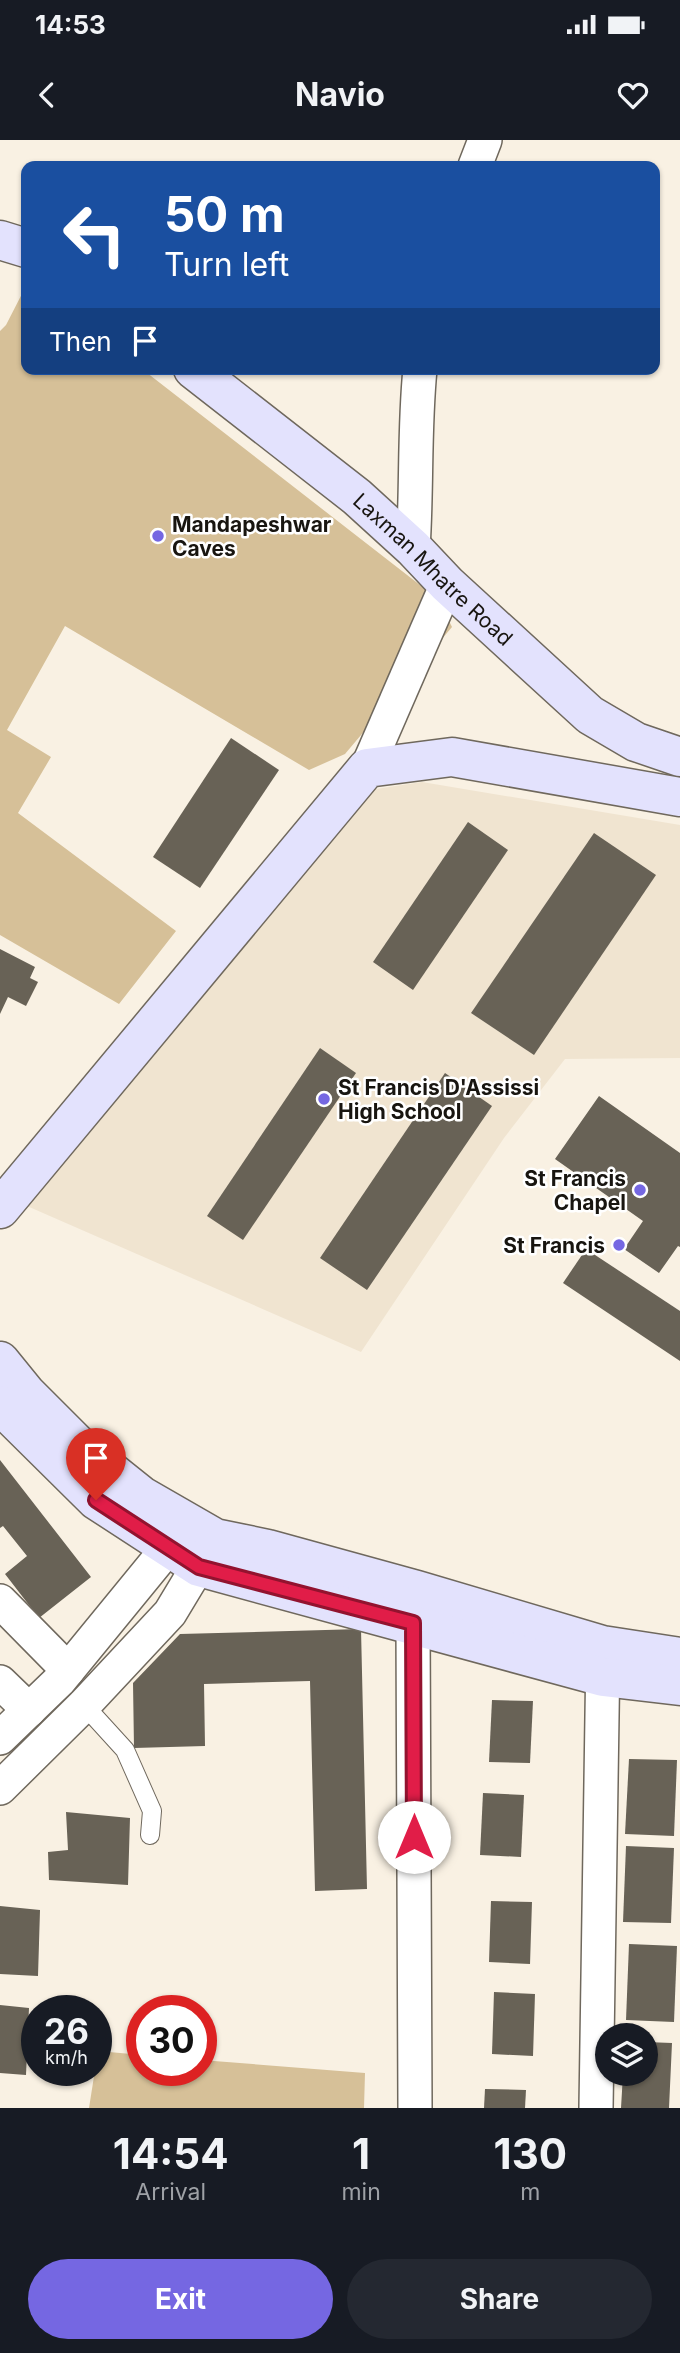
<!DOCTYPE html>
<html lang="en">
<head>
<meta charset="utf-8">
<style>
	:root { --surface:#171b24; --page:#242831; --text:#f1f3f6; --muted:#9ea1a6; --accent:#7567e2 }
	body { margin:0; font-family:Inter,sans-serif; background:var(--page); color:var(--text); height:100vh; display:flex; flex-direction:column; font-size:26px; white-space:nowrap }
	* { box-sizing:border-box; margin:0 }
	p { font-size:23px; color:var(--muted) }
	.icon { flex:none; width:38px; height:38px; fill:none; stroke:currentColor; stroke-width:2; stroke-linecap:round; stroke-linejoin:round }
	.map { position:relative; height:1968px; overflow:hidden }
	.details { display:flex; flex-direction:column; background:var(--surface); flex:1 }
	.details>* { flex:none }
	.hud { position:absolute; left:21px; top:21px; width:639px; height:214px; border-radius:14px; box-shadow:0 2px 5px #0004; background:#1a4fa0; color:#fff; overflow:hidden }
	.tools { position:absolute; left:595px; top:1883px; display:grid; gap:14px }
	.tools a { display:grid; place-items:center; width:63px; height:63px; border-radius:50%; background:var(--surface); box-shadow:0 2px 5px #0004; font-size:35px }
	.speed { position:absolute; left:21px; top:1855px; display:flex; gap:14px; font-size:35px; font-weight:700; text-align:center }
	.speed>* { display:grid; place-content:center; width:91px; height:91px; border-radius:50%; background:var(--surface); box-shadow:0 2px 5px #0004; line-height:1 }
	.speed small { font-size:18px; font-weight:400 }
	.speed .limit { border:10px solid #d22; background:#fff; color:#111 }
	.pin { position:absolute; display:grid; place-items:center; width:60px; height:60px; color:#fff; margin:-72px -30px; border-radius:50% 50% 50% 0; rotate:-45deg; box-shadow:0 0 7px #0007 }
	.pin .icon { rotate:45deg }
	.me { position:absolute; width:77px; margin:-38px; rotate:0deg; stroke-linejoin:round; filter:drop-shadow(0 0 5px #0008) }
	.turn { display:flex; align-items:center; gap:24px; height:147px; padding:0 28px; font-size:32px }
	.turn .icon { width:91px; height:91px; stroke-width:2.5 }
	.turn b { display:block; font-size:49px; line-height:60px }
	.then { display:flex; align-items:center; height:66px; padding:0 28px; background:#0003; gap:14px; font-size:26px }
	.eta { display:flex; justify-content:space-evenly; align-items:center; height:119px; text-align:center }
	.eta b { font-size:42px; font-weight:700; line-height:49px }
	.button { display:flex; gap:14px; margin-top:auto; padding:14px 28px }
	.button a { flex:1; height:80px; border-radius:42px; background:var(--accent); color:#fff; font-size:28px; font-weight:700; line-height:80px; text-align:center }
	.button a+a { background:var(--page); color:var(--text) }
	.status { display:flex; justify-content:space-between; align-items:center; height:49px; padding:0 35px; background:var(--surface); direction:ltr }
	.status svg { height:19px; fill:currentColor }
	header { display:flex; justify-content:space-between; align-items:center; height:91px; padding:0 28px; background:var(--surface); font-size:32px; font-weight:700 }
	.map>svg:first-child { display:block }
	.built { fill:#f0e4d0 }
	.green { fill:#d6c098 }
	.building { fill:#686256 }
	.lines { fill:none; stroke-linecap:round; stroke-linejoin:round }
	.lane-casing { stroke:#6f685d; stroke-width:20 }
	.street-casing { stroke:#6f685d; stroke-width:36 }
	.secondary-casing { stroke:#6f685d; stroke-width:41 }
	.lane { stroke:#fff; stroke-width:18 }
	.street { stroke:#fff; stroke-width:33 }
	.secondary { stroke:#e3e2fd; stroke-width:38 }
	.route-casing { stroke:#92132f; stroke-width:18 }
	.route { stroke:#e11d48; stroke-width:12 }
	.poi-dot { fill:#7567e2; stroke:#fff; stroke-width:2.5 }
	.labels { text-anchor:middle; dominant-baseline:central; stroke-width:5; stroke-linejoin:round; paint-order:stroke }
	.poi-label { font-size:21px; font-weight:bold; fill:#181510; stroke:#fff; text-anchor:start }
	.street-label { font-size:21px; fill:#181510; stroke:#fff }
</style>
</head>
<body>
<div class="status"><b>14:53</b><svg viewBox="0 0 49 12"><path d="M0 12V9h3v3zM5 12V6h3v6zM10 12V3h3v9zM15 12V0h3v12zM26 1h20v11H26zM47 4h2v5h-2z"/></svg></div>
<header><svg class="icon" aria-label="back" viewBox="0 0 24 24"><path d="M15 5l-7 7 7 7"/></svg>Navio<svg class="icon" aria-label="heart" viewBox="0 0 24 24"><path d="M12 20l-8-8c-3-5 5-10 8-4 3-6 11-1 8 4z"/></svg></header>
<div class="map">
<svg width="680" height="1968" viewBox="0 0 680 1968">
	<rect width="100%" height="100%" fill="#f9f1e3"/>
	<polygon class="built" points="422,642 680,685 680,918 565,919 504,998 361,1212 27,1066 363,651"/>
	<g class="green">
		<polygon points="26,146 26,229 142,229 438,459 452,487 345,614 309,630 65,486 7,590 51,617 18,673 176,791 119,864 0,795 0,191 6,185"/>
		<polygon points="98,1911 142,1915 142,1930 201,1930 201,1920 365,1933 364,1968 89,1968"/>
	</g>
	<g class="building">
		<polygon points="231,598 279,630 200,748 153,717"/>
		<polygon points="468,682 508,710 413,850 373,822"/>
		<polygon points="594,693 656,735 534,915 471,873"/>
		<polygon points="0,809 35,827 30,838 38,842 26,866 8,857 0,874"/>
		<polygon points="320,908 356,933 243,1100 207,1076"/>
		<polygon points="445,933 492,966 367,1150 320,1118"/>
		<polygon points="599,956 680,1013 680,1107 678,1106 659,1133 624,1109 643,1081 555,1019"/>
		<polygon points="586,1109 680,1171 680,1221 563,1143"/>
		<polygon points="0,1320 91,1437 39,1478 5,1434 27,1416 3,1386 0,1388"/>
		<polygon points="361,1489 367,1749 315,1751 310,1541 204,1544 205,1606 134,1608 133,1543 180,1494"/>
		<polygon points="492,1560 533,1561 530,1623 489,1622"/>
		<polygon points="629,1619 677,1620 674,1696 625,1694"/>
		<polygon points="483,1653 524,1655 521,1717 480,1715"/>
		<polygon points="66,1672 130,1678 128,1745 49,1740 48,1712 68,1710"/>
		<polygon points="626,1706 674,1708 671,1783 623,1782"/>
		<polygon points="491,1761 532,1762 530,1824 489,1822"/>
		<polygon points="0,1766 40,1770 38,1836 0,1834"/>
		<polygon points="629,1804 677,1806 674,1882 626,1880"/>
		<polygon points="494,1852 535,1854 533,1916 492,1914"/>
		<polygon points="0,1865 29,1868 26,1935 0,1933"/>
		<polygon points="646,1902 672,1903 669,1968 621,1968 623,1934 646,1934"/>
		<polygon points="485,1949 526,1950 525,1968 484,1968"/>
	</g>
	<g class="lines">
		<g class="lane-casing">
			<polyline id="lane" points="84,1565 125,1610 152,1671 150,1695"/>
		</g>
		<g class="street-casing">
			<g id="street">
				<polyline points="475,26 485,0"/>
				<path d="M413 408C417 349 414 289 420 229"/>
				<polyline points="367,628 447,444"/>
				<polyline points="0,1461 68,1530"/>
				<polyline points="0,1542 29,1570"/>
				<polyline points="0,1598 59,1541 185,1387"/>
				<polyline points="0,1648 84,1565 170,1473 211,1405"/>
				<polyline points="415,1968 413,1483 416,1459"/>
				<polyline points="596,1968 603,1511"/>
			</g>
		</g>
		<g class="secondary-casing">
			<g id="secondary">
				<polyline points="0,100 26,108"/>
				<path id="s1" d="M193 229 357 357 413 408 447 444 590 575 636 602 680 617"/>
				<polyline points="0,1069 367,628 452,617 680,657"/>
				<polyline points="0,1221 26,1253 77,1304 142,1356 215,1398 268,1409 417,1450 602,1505 680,1517"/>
				<polyline points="0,1265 96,1360 199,1427 603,1537 680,1546"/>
			</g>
		</g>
		<use href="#lane" class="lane"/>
		<use href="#street" class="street"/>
		<use href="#secondary" class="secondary"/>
	</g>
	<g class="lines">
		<g class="route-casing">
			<polyline id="route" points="96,1360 199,1427 413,1483 414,1697"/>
		</g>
		<use href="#route" class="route"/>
	</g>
	<g class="poi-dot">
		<circle cx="158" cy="396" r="7"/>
		<circle cx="324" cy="959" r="7"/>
		<circle cx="640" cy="1050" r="7"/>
		<circle cx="619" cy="1105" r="7"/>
	</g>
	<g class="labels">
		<g class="poi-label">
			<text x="172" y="384">Mandapeshwar<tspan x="172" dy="24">Caves</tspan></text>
			<text x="338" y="947">St Francis D'Assissi<tspan x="338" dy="24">High School</tspan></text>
			<text x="626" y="1038" text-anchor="end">St Francis<tspan x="626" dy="24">Chapel</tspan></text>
			<text x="605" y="1105" text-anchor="end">St Francis</text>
		</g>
		<g class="street-label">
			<text stroke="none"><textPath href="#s1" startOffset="313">Laxman Mhatre Road</textPath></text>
		</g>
	</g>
</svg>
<div class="tools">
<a><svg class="icon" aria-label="layers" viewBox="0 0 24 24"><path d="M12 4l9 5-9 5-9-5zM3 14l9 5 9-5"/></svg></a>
</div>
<div class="speed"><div>26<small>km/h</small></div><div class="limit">30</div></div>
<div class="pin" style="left:96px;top:1360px;background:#d93025"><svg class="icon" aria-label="arrive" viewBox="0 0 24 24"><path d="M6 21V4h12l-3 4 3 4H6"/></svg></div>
<svg class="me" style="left:414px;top:1697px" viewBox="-20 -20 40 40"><circle r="19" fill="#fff"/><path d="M0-13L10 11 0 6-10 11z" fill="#e11d48"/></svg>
<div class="hud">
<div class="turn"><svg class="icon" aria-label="left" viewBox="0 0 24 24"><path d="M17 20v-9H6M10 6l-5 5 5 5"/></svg><div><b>50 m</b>Turn left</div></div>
<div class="then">Then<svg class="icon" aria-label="arrive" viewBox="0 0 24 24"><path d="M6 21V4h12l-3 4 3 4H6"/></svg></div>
</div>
</div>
<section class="details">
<div class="eta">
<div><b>14:54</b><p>Arrival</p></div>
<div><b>1</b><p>min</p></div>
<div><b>130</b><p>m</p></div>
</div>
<div class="button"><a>Exit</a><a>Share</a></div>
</section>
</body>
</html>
